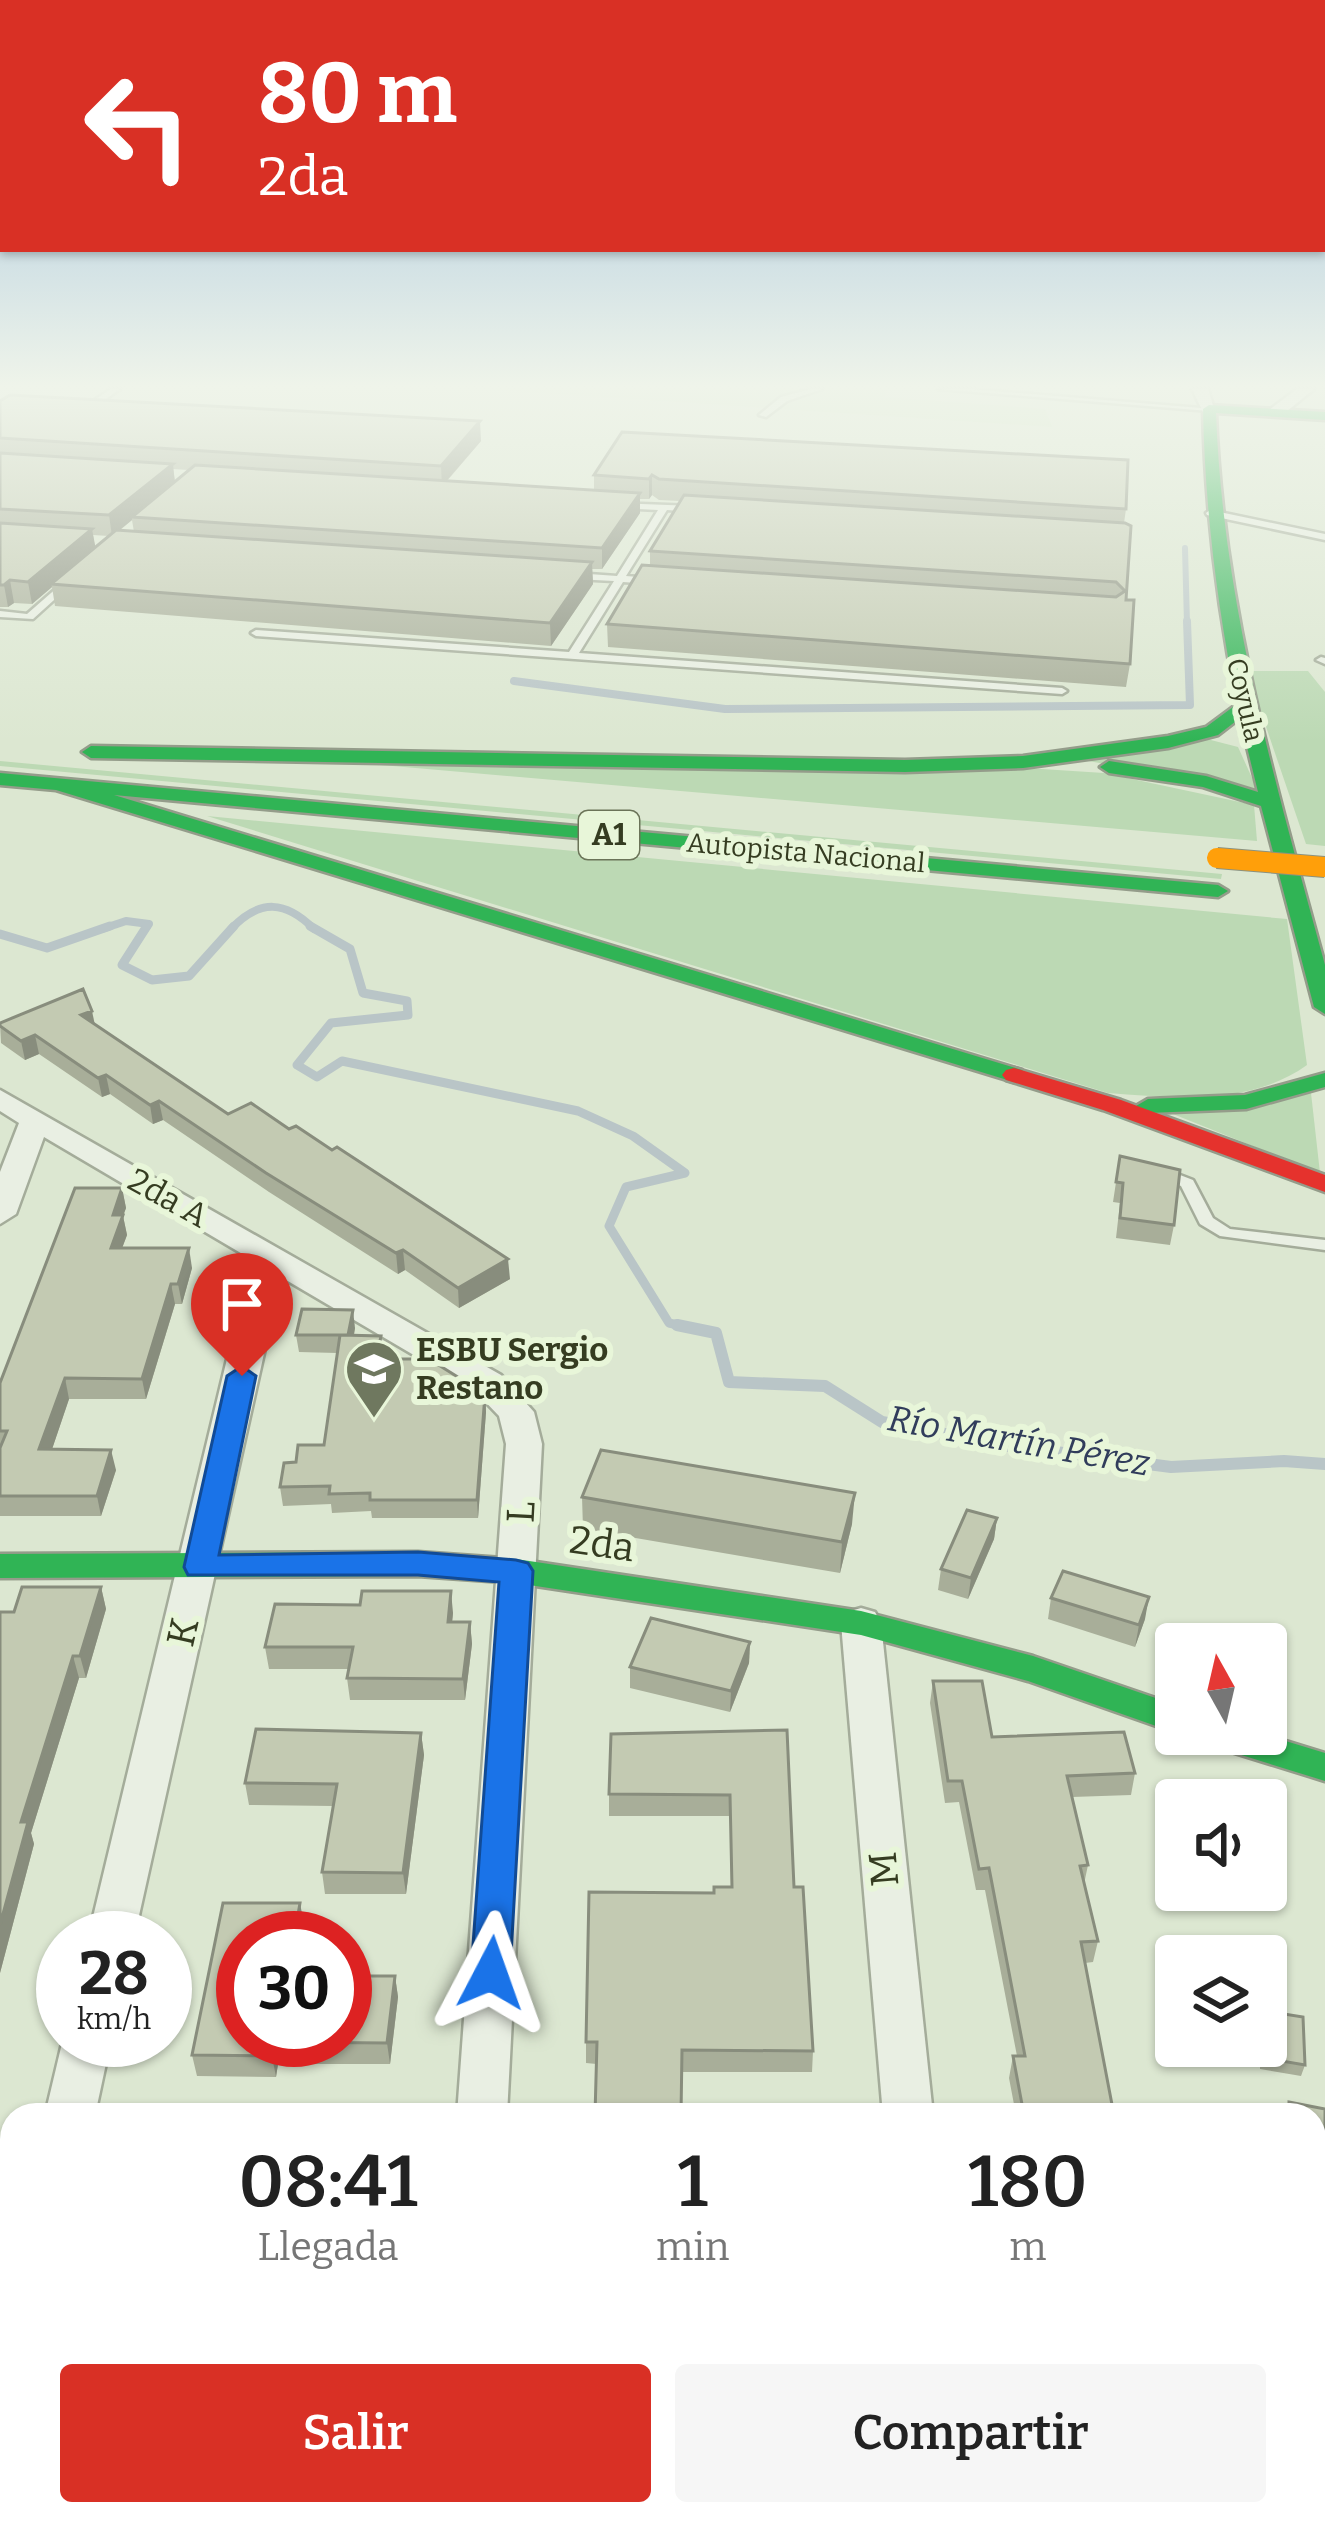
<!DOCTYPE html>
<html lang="es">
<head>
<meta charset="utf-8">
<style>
	:root { --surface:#fff; --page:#f6f6f6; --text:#222; --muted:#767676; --accent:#d93025 }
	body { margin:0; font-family:Bitter,serif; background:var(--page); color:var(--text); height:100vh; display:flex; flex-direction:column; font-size:45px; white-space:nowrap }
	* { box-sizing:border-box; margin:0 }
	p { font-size:39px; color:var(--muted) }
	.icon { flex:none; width:66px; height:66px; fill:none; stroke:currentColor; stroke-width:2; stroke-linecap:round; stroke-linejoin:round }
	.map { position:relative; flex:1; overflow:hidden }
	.details { position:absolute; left:0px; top:2103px; width:1326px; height:423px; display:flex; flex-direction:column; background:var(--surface); border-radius:36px 36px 0 0; box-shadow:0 3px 9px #0004 }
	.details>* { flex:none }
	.hud { position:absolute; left:0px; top:0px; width:1326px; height:252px; box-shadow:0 3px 9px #0004; background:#d93025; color:#fff; overflow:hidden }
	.needle { width:78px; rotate:352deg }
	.tools { position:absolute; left:1155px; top:1623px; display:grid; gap:24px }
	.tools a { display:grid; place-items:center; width:132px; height:132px; border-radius:12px; background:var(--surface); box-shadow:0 3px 9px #0004; font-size:60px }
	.speed { position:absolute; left:36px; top:1911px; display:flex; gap:24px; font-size:60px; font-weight:700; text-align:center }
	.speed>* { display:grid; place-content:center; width:156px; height:156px; border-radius:50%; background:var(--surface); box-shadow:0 3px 9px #0004; line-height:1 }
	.speed small { font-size:30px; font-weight:400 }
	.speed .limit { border:18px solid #d22; background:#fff; color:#111 }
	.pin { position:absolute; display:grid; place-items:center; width:102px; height:102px; color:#fff; margin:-123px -51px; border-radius:50% 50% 50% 0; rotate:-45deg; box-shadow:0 0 12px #0007 }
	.pin .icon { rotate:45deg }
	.me { position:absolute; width:132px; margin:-66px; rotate:4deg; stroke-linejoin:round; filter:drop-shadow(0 0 9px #0008) }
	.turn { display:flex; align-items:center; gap:42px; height:252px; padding:0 60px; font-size:54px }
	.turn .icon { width:156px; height:156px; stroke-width:2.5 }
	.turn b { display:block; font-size:84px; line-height:102px }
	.eta { display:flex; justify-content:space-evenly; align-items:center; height:204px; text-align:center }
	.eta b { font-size:72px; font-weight:600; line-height:84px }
	.cta { display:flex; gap:24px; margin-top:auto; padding:24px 60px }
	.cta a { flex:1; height:138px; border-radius:12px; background:var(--accent); color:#fff; font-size:48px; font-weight:600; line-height:138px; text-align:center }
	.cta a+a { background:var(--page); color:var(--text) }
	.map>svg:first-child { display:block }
	.farmland { fill:#d1e5c3 }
	.green { fill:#bcd9b4 }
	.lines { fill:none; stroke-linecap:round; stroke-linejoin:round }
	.stream-far3 { stroke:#b9c5c7; stroke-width:6 }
	.stream-far2 { stroke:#b9c5c7; stroke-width:8 }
	.stream-far1 { stroke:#b9c5c7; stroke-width:9 }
	.stream { stroke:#b9c5c7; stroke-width:12 }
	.lane-casing { stroke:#a4ac9a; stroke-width:5 }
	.street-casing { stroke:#a4ac9a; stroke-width:5 }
	.fast-casing { stroke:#949c8a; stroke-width:5 }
	.jam-casing { stroke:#949c8a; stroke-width:5 }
	.lane { fill:#e9efe3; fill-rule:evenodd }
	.street { fill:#e9efe3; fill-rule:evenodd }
	.fast { fill:#30b455; fill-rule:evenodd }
	.jam { fill:#e5322d; fill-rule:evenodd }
	.slow-bridge-casing { stroke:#8b9280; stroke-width:22; stroke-linecap:butt }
	.slow-bridge { stroke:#ff9f0a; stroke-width:20 }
	.wall { fill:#a8ae99; fill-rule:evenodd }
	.shaded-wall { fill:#888d7d }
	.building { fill:#c3cab2; stroke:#888d7d; stroke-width:3 }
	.route { fill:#1a73e8; stroke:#114b97; stroke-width:3 }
	.labels { text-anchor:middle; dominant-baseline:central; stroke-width:12; stroke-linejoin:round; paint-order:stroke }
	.far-street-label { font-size:27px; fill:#353c21; stroke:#e8f6d9 }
	.shield { fill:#e8f6d9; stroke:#6b7458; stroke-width:3 }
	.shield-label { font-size:30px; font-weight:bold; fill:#353c21 }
	.street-label { font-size:33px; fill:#353c21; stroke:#e8f6d9 }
	.poi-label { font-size:33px; font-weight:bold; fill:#353c21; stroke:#e8f6d9; text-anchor:start }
	.water-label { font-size:36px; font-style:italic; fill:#313d5b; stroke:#e8f6d9 }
	.near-street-label { font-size:39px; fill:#353c21; stroke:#e8f6d9 }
</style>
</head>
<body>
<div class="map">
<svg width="1325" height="2524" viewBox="0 0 1325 2524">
	<rect width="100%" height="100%" fill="#dce7d1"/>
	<polygon class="farmland" points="481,389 886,389 885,397 1045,409 1052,427"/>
	<g class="green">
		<polygon points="1247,671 1308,671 1325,692 1325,846 1306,844"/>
		<polygon points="1207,739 1238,747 1258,791 1077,759"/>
		<polygon points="324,760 1026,768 1104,773 1254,805 1257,841"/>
		<polygon points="0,761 1222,874 1221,879 0,766"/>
		<path d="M207 816 1287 919 1307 1065C1250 1106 1175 1098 1108 1093Z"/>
		<polygon points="1311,1093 1320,1173 1173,1114"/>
	</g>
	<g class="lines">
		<polyline class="stream-far3" points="1185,548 1187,624"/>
		<g class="stream-far2">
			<polyline points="514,681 725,709 1190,705 1187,621"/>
			<polyline points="102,929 126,921 149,924 145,929"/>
			<path d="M231 929C260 898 286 901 314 929"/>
		</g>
		<g class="stream-far1">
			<polyline points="147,926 122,965 152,980 189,976 234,926"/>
			<polyline points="310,926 350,949 363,993 407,1001 408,1015 331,1023 297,1065 317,1077 342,1061 578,1111 633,1136 685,1173 626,1187 609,1226 669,1323 691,1328"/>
			<polyline points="0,934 47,948 110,926"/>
		</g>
		<polyline class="stream" points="677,1325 716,1333 729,1382 825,1386 882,1422 1002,1445 1171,1467 1284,1461 1325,1464"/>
		<g class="lane-casing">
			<g id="lane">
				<polygon points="111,389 120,389 88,412 82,412 82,408"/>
				<polygon points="811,389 822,389 787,401 766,417 759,415 781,397"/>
				<polygon points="938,389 969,389 1213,409 1209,411"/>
				<polygon points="615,503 694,506 698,509 694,512 667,510 626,576 651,578 656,581 651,584 623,582 579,653 1062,688 1067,691 1062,694 256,636 251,633 256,630 569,652 614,581 575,579 570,576 575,573 617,576 658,510 618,508 614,505"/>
				<polygon points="1210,510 1325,534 1325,540 1207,515 1206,513"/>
				<polygon points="67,579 75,581 33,619 0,617 0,611 27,614"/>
				<polygon points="1321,657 1325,658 1325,664 1316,660"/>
				<polygon points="1162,1168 1193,1180 1213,1218 1230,1229 1325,1240 1325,1250 1220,1236 1200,1224 1181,1186 1156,1176 1154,1173"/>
			</g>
		</g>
		<g class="street-casing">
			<g id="street">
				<polygon points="1192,389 1208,389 1215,412 1203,412"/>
				<polygon points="1297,389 1314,389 1281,416 1269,416 1269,410"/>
				<polygon points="0,1090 501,1375 534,1412 542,1444 507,2115 457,2115 506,1444 499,1416 475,1391 281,1277 134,1938 88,1938 251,1259 44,1137 16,1214 0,1224 0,1172 19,1123 0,1111"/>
				<polygon points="861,1608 875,1612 881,1623 933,2115 883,2115 841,1623 847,1612"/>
				<polygon points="63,2039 111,2040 95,2115 45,2115"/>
				<polygon points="12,2334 12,2436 0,2441 0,2339"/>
				<rect x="427" y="2514" width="58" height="10"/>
				<polygon points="917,2514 975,2514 976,2524 918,2524"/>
			</g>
		</g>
		<g class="fast-casing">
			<g id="fast">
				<path d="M1209 405 1325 412V420L1216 413C1223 605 1275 782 1325 965V1014L1314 1007 1261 806 1203 787 1109 773 1100 767 1109 761 1206 776 1258 792 1240 718 1218 735 1168 748 1023 768 905 772 91 758 82 752 91 746 905 760 1023 756 1168 736 1206 727 1237 704C1217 605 1205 509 1203 409Z"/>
				<polygon points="0,773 1218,885 1228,891 1218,897 114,795 1022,1070 1026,1075 1022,1080 1014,1082 56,790 0,785"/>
				<polygon points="1325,1073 1325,1087 1246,1109 1148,1113 1136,1106 1148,1099 1245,1095"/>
				<polygon points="418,1552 516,1559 861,1611 1033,1656 1176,1705 1176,1733 1028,1681 861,1635 516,1583 418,1576 0,1578 0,1554"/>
				<polygon points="1201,1734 1263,1734 1325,1753 1325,1781 1206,1744"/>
			</g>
		</g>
		<g class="jam-casing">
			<polygon id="jam" points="1014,1068 1121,1100 1325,1175 1325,1192 1103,1110 1006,1080 1002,1075 1006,1070"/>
		</g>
		<use href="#lane" class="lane"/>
		<use href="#street" class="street"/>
		<use href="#fast" class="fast"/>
		<use href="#jam" class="jam"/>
		<g class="slow-bridge-casing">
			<polyline id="slow-bridge" points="1217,858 1325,867"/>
		</g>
		<use href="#slow-bridge" class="slow-bridge"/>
	</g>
	<g class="wall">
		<path d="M0 401 481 441 447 481 594 490V475L622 432 1126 509 1124 523 1130 664 1126 687 608 647 607 624 650 566V551L680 501 659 500 652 495 649 499H640V513L602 569H592L593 584 551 646 55 606 52 587 32 604 14 603 8 607H0ZM173 469 189 470 175 481ZM132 520 134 532 119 531ZM93 535 109 536 95 548Z"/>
		<polygon points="0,1023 95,1025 228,1114 510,1279 459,1308 405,1270 398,1274 269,1192 163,1120 153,1124 110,1094 102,1097 39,1054 25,1060 1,1043"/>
		<polygon points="1120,1156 1174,1225 1170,1245 1116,1238 1120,1203 1113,1202"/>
		<polygon points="122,1188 126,1208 123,1216 127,1235 122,1248 192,1268 182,1304 175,1304 146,1399 69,1399 52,1449 116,1470 101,1516 0,1516 0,1383"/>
		<polygon points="355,1328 354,1336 383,1354 382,1359 485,1394 486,1412 478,1518 372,1518 371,1511 332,1513 331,1504 283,1506 280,1487 296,1462 324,1445 337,1353 299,1352 296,1335"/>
		<polygon points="582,1497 852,1524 840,1573 583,1529"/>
		<polygon points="997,1518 994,1539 968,1599 938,1590 941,1569"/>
		<polygon points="101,1587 106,1609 86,1678 79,1678 31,1833 34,1844 0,1973 14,1612"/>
		<polygon points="1051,1598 1145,1619 1135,1647 1048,1619"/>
		<polygon points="453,1613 452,1622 470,1622 472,1644 465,1700 350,1700 347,1678 349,1669 269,1669 265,1647"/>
		<polygon points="750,1642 749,1663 730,1712 630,1688 630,1667"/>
		<polygon points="933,1681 992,1737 1135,1773 1131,1795 1072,1797 1088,1865 1084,1884 1098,1941 1093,1962 1085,1963 1114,2115 1016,2115 1009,2078 1013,2056 1017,2056 985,1890 976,1890 959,1802 945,1803 930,1703"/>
		<polygon points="787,1730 794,1887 813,2051 812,2072 681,2072 586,2063 586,2042 714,1893 731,1887 730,1816 609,1816 609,1794"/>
		<polygon points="421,1733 424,1755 406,1894 325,1894 322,1872 333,1806 249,1805 245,1783"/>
		<polygon points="304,1924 243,2040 395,1976 398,1997 390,2064 278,2064 276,2077 197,2076 192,2055"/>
		<polygon points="1260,2046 1266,2046 1305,2065 1301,2076 1260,2069"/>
		<polygon points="1289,2102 1325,2109 1325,2511 1314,2463 1314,2115 1284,2115"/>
		<polygon points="1076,2514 1188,2514 1190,2524 1078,2524"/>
	</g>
	<g class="shaded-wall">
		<polygon points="480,421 481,441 442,486 441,466"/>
		<polygon points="173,464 175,484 132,517 132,520 112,536 109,515"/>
		<polygon points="652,475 652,495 649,499 649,479"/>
		<polygon points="640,493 640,513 602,569 602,548"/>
		<polygon points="92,529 96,550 51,584 52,587 32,604 28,582"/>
		<polygon points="592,562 593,584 551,646 550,623"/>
		<polygon points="10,580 14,603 8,607 4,585"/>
		<polygon points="92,1011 96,1030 81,1015"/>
		<polygon points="35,1035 39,1054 25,1060 21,1041"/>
		<polygon points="106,1075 110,1094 102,1097 98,1078"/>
		<polygon points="159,1101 163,1120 153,1124 150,1105"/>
		<polygon points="122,1188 126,1208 123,1216 127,1235 115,1267 111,1248 113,1215"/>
		<polygon points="189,1248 192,1268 182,1304 178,1284"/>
		<polygon points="403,1250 405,1270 398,1274 396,1253"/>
		<polygon points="508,1259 510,1279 459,1308 458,1288"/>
		<polygon points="171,1284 175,1304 146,1399 142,1379"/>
		<polygon points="353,1310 355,1328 350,1353 348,1335"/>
		<polygon points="381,1336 383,1354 378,1377 376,1359"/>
		<polygon points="65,1378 69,1399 45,1470 39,1449"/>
		<polygon points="485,1394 486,1412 478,1518 477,1500"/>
		<polygon points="111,1450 116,1470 101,1516 97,1496"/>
		<polygon points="855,1493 852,1524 840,1573 842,1542"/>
		<polygon points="997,1518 994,1539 968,1599 971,1578"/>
		<polygon points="101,1587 106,1609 86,1678 80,1656"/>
		<polygon points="451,1591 453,1613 450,1643 448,1622"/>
		<polygon points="1149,1597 1145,1619 1135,1647 1139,1625"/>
		<polygon points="470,1622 472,1644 465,1700 463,1679"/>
		<polygon points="750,1642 749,1663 730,1712 731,1691"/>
		<polygon points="73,1656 79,1678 31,1833 34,1844 0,1973 0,1925 21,1822"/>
		<polygon points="421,1733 424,1755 406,1894 403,1873"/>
		<polygon points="300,1903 304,1924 301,1938 294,1938"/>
		<polygon points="395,1976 398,1997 390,2064 387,2043"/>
		<polygon points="274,2042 278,2064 276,2077 272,2056"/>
		<polygon points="325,2514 332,2514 331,2524 324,2524"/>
	</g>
	<g class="building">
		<polygon points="10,395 480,421 441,466 0,438 0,401"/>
		<polygon points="622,432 1128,460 1126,509 659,479 652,475 649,479 594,475"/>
		<polygon points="0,453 173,464 109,515 0,509"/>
		<polygon points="195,465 640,493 602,548 132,517"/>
		<polygon points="684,495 1125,523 1131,526 1126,600 1134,600 1130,664 607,624 642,565 1116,597 1125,591 1116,582 650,551"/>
		<polygon points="0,523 92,529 28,582 10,580 4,585 0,585"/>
		<polygon points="116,530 592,562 550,623 51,584"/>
		<polygon points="83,989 92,1011 81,1015 228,1114 251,1103 289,1129 296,1126 332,1150 337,1147 508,1259 458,1288 403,1250 396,1253 266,1173 159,1101 150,1105 106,1075 98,1078 35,1035 21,1041 0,1026 0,1023"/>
		<polygon points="1120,1156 1180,1170 1174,1225 1120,1218 1123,1183 1116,1182"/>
		<polygon points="75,1188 122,1188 113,1215 123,1215 111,1248 189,1248 178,1284 171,1284 142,1379 65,1378 39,1449 111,1450 97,1496 0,1496 0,1448 7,1431 0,1431 0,1383"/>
		<polygon points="302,1309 353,1310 348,1335 341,1335 381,1336 376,1359 429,1359 485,1394 477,1500 370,1500 370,1493 329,1494 330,1486 280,1487 284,1463 296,1462 298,1445 324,1445 340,1335 296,1335"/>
		<polygon points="601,1450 855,1493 842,1542 582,1497"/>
		<polygon points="967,1510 997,1518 971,1578 941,1569"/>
		<polygon points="1063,1571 1149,1597 1139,1625 1051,1598"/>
		<polygon points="22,1587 101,1587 80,1656 73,1656 21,1822 28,1822 0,1925 0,1612 14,1612"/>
		<polygon points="362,1591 451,1591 448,1622 470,1622 463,1679 347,1678 353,1647 265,1647 275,1604 360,1605"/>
		<polygon points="651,1618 750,1642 731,1691 630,1667"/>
		<polygon points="933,1681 982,1681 992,1737 1124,1732 1135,1773 1067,1776 1088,1865 1080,1866 1098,1941 1081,1942 1114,2115 1024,2115 1013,2056 1025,2056 989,1868 979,1869 962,1781 948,1781"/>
		<polygon points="256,1729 421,1733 403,1873 322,1872 337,1784 245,1783"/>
		<polygon points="787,1730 794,1887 803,1887 813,2051 682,2050 681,2115 595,2115 597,2042 586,2042 589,1892 714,1893 714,1887 732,1887 730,1795 609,1794 611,1734"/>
		<polygon points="223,1903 300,1903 294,1938 243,1938 243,2040 345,2040 345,1976 395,1976 387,2043 274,2042 272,2056 192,2055"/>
		<polygon points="1266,2011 1303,2017 1305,2065 1264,2058 1263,2046 1266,2046"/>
		<polygon points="1289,2102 1325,2109 1325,2457 1314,2410 1314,2115 1289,2115"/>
		<polygon points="240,2514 325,2514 324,2524 238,2524"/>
		<polygon points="585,2514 658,2514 658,2524 584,2524"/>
		<polygon points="1085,2514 1188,2514 1190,2524 1087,2524"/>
	</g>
	<linearGradient id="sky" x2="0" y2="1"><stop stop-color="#95bbdb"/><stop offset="0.52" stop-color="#eff4ea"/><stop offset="1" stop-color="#eff4ea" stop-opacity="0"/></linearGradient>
	<rect width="1325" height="742" fill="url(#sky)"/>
	<polygon class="route" points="242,1366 256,1376 219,1555 418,1552 516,1560 528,1563 533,1571 510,1973 505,1985 491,1990 477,1985 471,1973 499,1582 418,1575 188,1575 184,1567 227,1376"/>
	<defs>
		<g id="school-pin" transform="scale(3)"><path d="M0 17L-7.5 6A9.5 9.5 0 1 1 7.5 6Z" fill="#6f785f" stroke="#e8f6d9"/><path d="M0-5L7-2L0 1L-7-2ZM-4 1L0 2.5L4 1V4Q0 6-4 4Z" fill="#fff"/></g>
	</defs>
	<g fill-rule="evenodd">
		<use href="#school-pin" x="374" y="1369"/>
	</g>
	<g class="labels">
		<g class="far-street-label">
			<text transform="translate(1245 700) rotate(77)">Coyula</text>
			<text transform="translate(806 853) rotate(5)">Autopista Nacional</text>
		</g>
		<rect class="shield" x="579" y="811" width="60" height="48" rx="9"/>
		<g class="shield-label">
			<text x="609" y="835">A1</text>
		</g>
		<g class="street-label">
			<text transform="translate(168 1198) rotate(29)">2da A</text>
		</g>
		<g class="poi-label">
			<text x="416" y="1350">ESBU Sergio<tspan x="416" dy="38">Restano</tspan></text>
		</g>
		<g class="water-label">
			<text transform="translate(1019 1441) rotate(10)">Río Martín Pérez</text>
		</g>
		<g class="near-street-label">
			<text transform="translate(521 1512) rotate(-87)">L</text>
			<text transform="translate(602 1544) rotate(8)">2da</text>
			<text transform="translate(183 1632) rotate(-77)">K</text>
			<text transform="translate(884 1869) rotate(-95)">M</text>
		</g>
	</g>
</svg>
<div class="tools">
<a><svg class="needle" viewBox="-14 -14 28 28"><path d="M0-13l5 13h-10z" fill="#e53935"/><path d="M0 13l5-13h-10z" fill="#767676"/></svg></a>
<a><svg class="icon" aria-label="sound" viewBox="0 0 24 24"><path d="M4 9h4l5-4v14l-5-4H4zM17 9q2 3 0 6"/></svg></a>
<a><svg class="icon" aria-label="layers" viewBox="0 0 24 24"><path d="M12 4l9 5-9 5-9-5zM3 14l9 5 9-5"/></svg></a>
</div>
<div class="speed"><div>28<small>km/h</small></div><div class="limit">30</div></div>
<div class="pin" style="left:242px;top:1376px;background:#d93025"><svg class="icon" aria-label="arrive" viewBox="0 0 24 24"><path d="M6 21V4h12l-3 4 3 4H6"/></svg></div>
<svg class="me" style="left:491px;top:1973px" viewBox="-20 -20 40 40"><path d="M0-17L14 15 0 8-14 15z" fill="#1a73e8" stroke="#fff" stroke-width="4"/></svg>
<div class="hud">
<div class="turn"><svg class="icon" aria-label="left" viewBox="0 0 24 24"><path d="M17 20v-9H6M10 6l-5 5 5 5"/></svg><div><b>80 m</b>2da</div></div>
</div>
<section class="details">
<div class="eta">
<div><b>08:41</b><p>Llegada</p></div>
<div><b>1</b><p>min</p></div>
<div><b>180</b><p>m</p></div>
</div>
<div class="cta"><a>Salir</a><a>Compartir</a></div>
</section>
</div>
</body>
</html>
